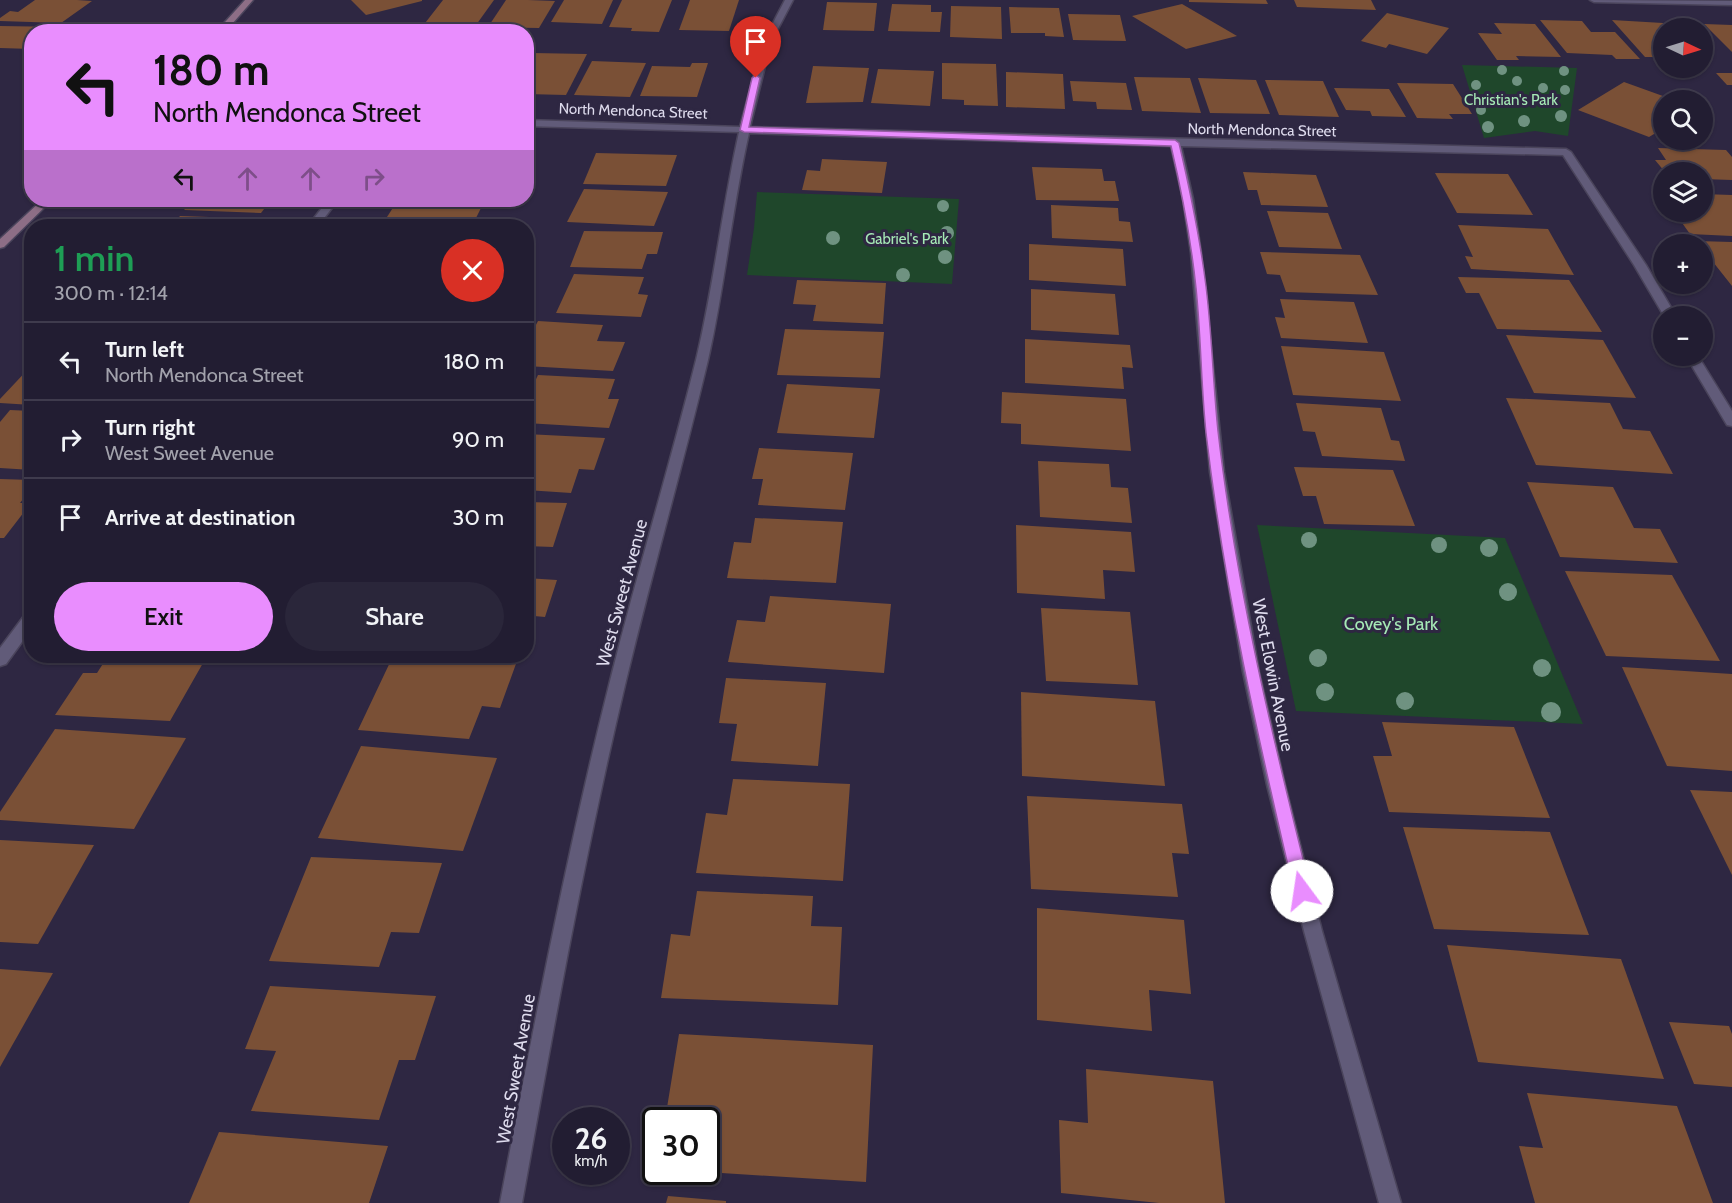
<!DOCTYPE html>
<html lang="en">
<head>
<meta charset="utf-8">
<style>
	:root { --surface:#221d32; --page:#2a263a; --text:#f1f3f6; --muted:#a2a2ac; --line:#3f3b4d; --accent:#e98dfe }
	body { margin:0; font-family:Cabin,sans-serif; background:var(--page); color:var(--text); height:100vh; display:flex; flex-direction:column; font-size:22px; white-space:nowrap }
	* { box-sizing:border-box; margin:0 }
	p { font-size:20px; color:var(--muted) }
	.icon { flex:none; width:33px; height:33px; fill:none; stroke:currentColor; stroke-width:2; stroke-linecap:round; stroke-linejoin:round }
	.map { position:relative; flex:1; overflow:hidden }
	.details { position:absolute; left:24px; top:219px; width:510px; height:444px; display:flex; flex-direction:column; background:var(--surface); border-radius:24px; box-shadow:0 2px 4px #0004,0 0 0 2px var(--line) }
	.details>* { flex:none }
	.guide { position:absolute; left:24px; top:24px; width:510px; height:183px; border-radius:24px; box-shadow:0 2px 4px #0004,0 0 0 2px var(--line); background:#e98dfe; color:#111; overflow:hidden }
	.needle { width:39px; rotate:94deg }
	.controls { position:absolute; left:1653px; top:18px; display:grid; gap:12px }
	.controls a { display:grid; place-items:center; width:60px; height:60px; border-radius:50%; background:var(--surface); box-shadow:0 2px 4px #0004,0 0 0 2px var(--line); font-size:30px }
	.speed { position:absolute; left:552px; top:1107px; display:flex; gap:12px; font-size:30px; font-weight:700; text-align:center }
	.speed>* { display:grid; place-content:center; width:78px; height:78px; border-radius:50%; background:var(--surface); box-shadow:0 2px 4px #0004,0 0 0 2px var(--line); line-height:1 }
	.speed small { font-size:15px; font-weight:400 }
	.speed .limit { border:3px solid #111; border-radius:9px; background:#fff; color:#111 }
	.pin { position:absolute; display:grid; place-items:center; width:51px; height:51px; color:#fff; margin:-62px -26px; border-radius:50% 50% 50% 0; rotate:-45deg; box-shadow:0 0 6px #0007 }
	.pin .icon { rotate:45deg }
	.me { position:absolute; width:66px; margin:-33px; rotate:346deg; stroke-linejoin:round; filter:drop-shadow(0 0 4px #0008) }
	.turn { display:flex; align-items:center; gap:21px; height:126px; padding:0 30px; font-size:27px }
	.turn .icon { width:78px; height:78px; stroke-width:2.5 }
	.turn b { display:block; font-size:42px; line-height:51px }
	.lanes { display:flex; align-items:center; height:57px; padding:0 30px; background:#0003; justify-content:center; gap:30px; direction:ltr }
	.lanes .off { opacity:.35 }
	.round { display:grid; place-items:center; flex:none; width:63px; height:63px; border-radius:32px; background:var(--page) }
	.overview { display:flex; align-items:center; justify-content:space-between; height:102px; padding:0 30px }
	h1 { font-size:36px; font-weight:600; line-height:45px; color:#1e9e55 }
	.cta { display:flex; gap:12px; margin-top:auto; padding:12px 30px }
	.cta a { flex:1; height:69px; border-radius:36px; background:var(--accent); color:#111; font-size:24px; font-weight:600; line-height:69px; text-align:center }
	.cta a+a { background:var(--page); color:var(--text) }
	ul { padding:0; list-style:none }
	li { display:flex; align-items:center; gap:18px; height:78px; padding:0 30px; border-top:2px solid var(--line) }
	li div { flex:1 }
	li b { display:block; font-size:22px }
	li em { font-style:normal }
	.map>svg:first-child { display:block }
	.green { fill:#1f472b }
	.building { fill:#7a5036 }
	.lines { fill:none; stroke-linecap:round; stroke-linejoin:round }
	.minor-casing { stroke:#4a445b; stroke-width:3 }
	.secondary-casing { stroke:#4a445b; stroke-width:3 }
	.minor { fill:#615b79; fill-rule:evenodd }
	.secondary { fill:#8d6e86; fill-rule:evenodd }
	.tree { fill:#6f9281 }
	.route { fill:#e98dfe; stroke:#975ca5; stroke-width:1.5 }
	.labels { text-anchor:middle; dominant-baseline:central; stroke-width:6; stroke-linejoin:round; paint-order:stroke }
	.far-park-label { font-size:15px; fill:#a5e9b5; stroke:#2e2742 }
	.far-street-label { font-size:15px; fill:#dedbed; stroke:#2e2742 }
	.street-label { font-size:18px; fill:#dedbed; stroke:#2e2742 }
	.park-label { font-size:18px; fill:#a5e9b5; stroke:#2e2742 }
</style>
</head>
<body>
<div class="map">
<svg width="1732" height="1203" viewBox="0 0 1732 1203">
	<rect width="100%" height="100%" fill="#2e2742"/>
	<g class="green">
		<polygon points="1462,65 1577,68 1568,136 1535,131 1484,138"/>
		<polygon points="757,192 959,199 952,284 747,275 754,228"/>
		<polygon points="1257,525 1505,538 1583,724 1296,711"/>
	</g>
	<g class="building">
		<polygon points="35,0 77,0 92,1 61,23 0,21 0,18 10,11 18,12"/>
		<polygon points="351,0 422,0 422,1 366,15"/>
		<polygon points="443,0 494,0 471,32 446,32 449,28 422,27"/>
		<polygon points="506,0 528,0 555,1 539,28 488,27"/>
		<polygon points="564,0 613,0 602,24 551,22"/>
		<polygon points="622,0 672,0 659,32 631,31 632,28 609,27"/>
		<polygon points="690,0 739,0 729,31 679,30"/>
		<polygon points="1189,0 1266,0 1268,4 1189,2"/>
		<polygon points="1294,0 1371,0 1376,10 1297,7"/>
		<polygon points="827,2 877,3 874,31 823,30"/>
		<polygon points="892,4 931,5 931,12 942,12 940,32 888,31"/>
		<polygon points="1182,4 1237,36 1186,49 1132,16"/>
		<polygon points="951,6 1001,7 1002,39 950,37"/>
		<polygon points="1009,7 1059,8 1064,37 1045,36 1045,33 1011,33"/>
		<polygon points="1387,13 1449,28 1427,54 1389,44 1386,48 1361,41"/>
		<polygon points="1068,14 1120,15 1126,41 1073,40"/>
		<polygon points="1540,20 1582,21 1591,32 1615,32 1640,59 1616,59 1612,55 1567,53"/>
		<polygon points="1612,20 1680,24 1684,28 1664,28 1664,57 1645,57"/>
		<polygon points="1494,23 1535,24 1561,57 1516,56 1519,60 1497,60 1478,33 1502,34"/>
		<polygon points="1704,24 1732,25 1732,52"/>
		<polygon points="0,26 63,27 58,32 32,32 32,49 0,48"/>
		<polygon points="533,53 587,54 566,95 526,94 526,63"/>
		<polygon points="592,61 646,63 630,97 574,95"/>
		<polygon points="692,63 708,63 697,97 640,96 652,66 690,67"/>
		<polygon points="942,63 996,64 998,106 964,105 964,100 942,99"/>
		<polygon points="813,66 869,68 863,102 806,103"/>
		<polygon points="878,69 934,71 930,106 871,103"/>
		<polygon points="1006,72 1063,74 1065,109 1006,107"/>
		<polygon points="1716,73 1732,73 1732,85 1727,85"/>
		<polygon points="1134,77 1190,78 1201,113 1142,111"/>
		<polygon points="1198,78 1256,80 1270,114 1210,113"/>
		<polygon points="1265,80 1323,81 1339,117 1279,115"/>
		<polygon points="1070,81 1126,83 1132,110 1097,109 1096,102 1073,101"/>
		<polygon points="1624,82 1674,100 1664,100 1664,128 1649,137 1578,110"/>
		<polygon points="1397,83 1453,84 1472,114 1449,114 1453,119 1417,118"/>
		<polygon points="1334,88 1389,89 1406,117 1372,116 1370,111 1346,110"/>
		<polygon points="1658,148 1726,150 1732,157 1732,180 1702,179 1702,172 1665,172 1655,160 1666,160"/>
		<polygon points="596,153 677,155 666,186 583,184"/>
		<polygon points="822,159 887,162 882,193 802,190 807,170 820,171"/>
		<polygon points="1032,167 1102,169 1104,181 1115,181 1119,201 1036,200"/>
		<polygon points="1243,172 1316,175 1328,207 1261,205 1257,190 1248,190"/>
		<polygon points="1435,173 1508,174 1533,215 1457,213"/>
		<polygon points="584,189 668,192 654,226 567,222"/>
		<polygon points="1702,194 1732,195 1732,236 1690,234 1680,220 1688,220 1682,212 1702,212"/>
		<polygon points="194,200 271,200 261,213 184,210"/>
		<polygon points="398,200 485,200 475,220 387,217"/>
		<polygon points="1051,205 1118,208 1119,221 1130,222 1133,242 1052,238"/>
		<polygon points="1267,211 1328,213 1342,249 1279,247"/>
		<polygon points="180,216 239,218 233,226 171,226"/>
		<polygon points="1458,225 1548,229 1574,275 1471,269 1465,256 1473,257"/>
		<polygon points="584,231 663,232 657,254 647,254 642,269 570,267"/>
		<polygon points="1697,241 1732,242 1732,286 1702,248 1702,244"/>
		<polygon points="1029,244 1123,249 1126,286 1029,280"/>
		<polygon points="1260,252 1360,255 1378,295 1286,292 1280,275 1267,274"/>
		<polygon points="574,274 644,277 638,294 648,295 641,317 556,313"/>
		<polygon points="1458,277 1569,280 1602,332 1497,329 1479,293 1466,293"/>
		<polygon points="797,280 886,283 883,324 813,321 816,305 793,304"/>
		<polygon points="1031,289 1115,294 1119,335 1031,330"/>
		<polygon points="1280,299 1354,302 1368,343 1281,338 1275,317 1285,318"/>
		<polygon points="538,321 603,325 597,341 625,342 613,371 526,366 526,344"/>
		<polygon points="785,329 884,332 880,378 777,375"/>
		<polygon points="1506,335 1603,340 1636,398 1534,393"/>
		<polygon points="1025,339 1130,345 1133,368 1122,367 1124,389 1025,383"/>
		<polygon points="1281,346 1384,352 1401,401 1293,395"/>
		<polygon points="32,365 32,405 0,403 0,399"/>
		<polygon points="538,375 615,379 608,399 619,399 609,428 526,423 526,400"/>
		<polygon points="787,384 880,389 874,438 777,433"/>
		<polygon points="1002,392 1126,399 1131,451 1021,444 1021,424 1001,423"/>
		<polygon points="1506,398 1610,403 1623,429 1650,431 1673,474 1536,465"/>
		<polygon points="1296,403 1381,408 1391,440 1399,441 1405,461 1322,456 1315,432 1303,431"/>
		<polygon points="10,410 32,411 32,470 0,468 0,422"/>
		<polygon points="526,434 605,438 594,470 579,469 571,493 526,490"/>
		<polygon points="759,448 853,453 845,510 758,505 763,479 752,479"/>
		<polygon points="1038,461 1109,464 1111,487 1128,488 1132,523 1040,517"/>
		<polygon points="1294,467 1393,470 1415,526 1324,524 1316,496 1303,496"/>
		<polygon points="0,479 32,480 32,488 20,503 31,503 4,538 0,538"/>
		<polygon points="1527,482 1613,487 1634,528 1660,529 1678,563 1560,557"/>
		<polygon points="526,502 567,503 553,547 526,546"/>
		<polygon points="755,518 843,522 836,583 727,578 734,542 751,543"/>
		<polygon points="1016,525 1131,532 1135,572 1103,570 1105,599 1017,593"/>
		<polygon points="1565,571 1672,575 1720,661 1606,656"/>
		<polygon points="526,578 557,580 545,617 534,616 527,635"/>
		<polygon points="770,596 891,604 884,673 728,662 737,620 765,622"/>
		<polygon points="1041,608 1130,612 1138,685 1046,681"/>
		<polygon points="108,656 207,656 170,721 55,715 83,673 97,673"/>
		<polygon points="393,656 443,656 517,661 500,708 482,706 469,739 358,730"/>
		<polygon points="1622,667 1732,674 1732,771 1667,766"/>
		<polygon points="726,678 826,683 818,766 731,761 737,724 719,723"/>
		<polygon points="1021,692 1155,701 1165,786 1022,776"/>
		<polygon points="1382,722 1514,727 1550,818 1389,812 1373,756 1392,756"/>
		<polygon points="55,729 186,738 134,829 0,820 0,812"/>
		<polygon points="361,746 497,758 463,851 318,838"/>
		<polygon points="733,779 850,784 843,881 696,873 706,813 727,815"/>
		<polygon points="1690,790 1732,792 1732,875"/>
		<polygon points="1027,796 1182,804 1189,854 1172,853 1178,897 1031,889"/>
		<polygon points="1403,827 1550,832 1589,935 1434,929"/>
		<polygon points="0,840 94,845 38,944 0,942"/>
		<polygon points="311,857 442,863 419,933 391,932 379,967 269,961"/>
		<polygon points="697,891 813,896 811,926 842,927 838,1005 661,998 671,934 690,936"/>
		<polygon points="1037,908 1184,920 1191,994 1149,990 1152,1031 1037,1020"/>
		<polygon points="1447,945 1621,959 1664,1079 1478,1062"/>
		<polygon points="0,969 53,973 0,1067"/>
		<polygon points="270,986 436,996 415,1060 399,1060 379,1120 251,1111 276,1051 245,1049"/>
		<polygon points="1669,1022 1729,1026 1732,1034 1732,1087 1694,1084"/>
		<polygon points="679,1034 873,1045 866,1182 706,1172 706,1120 665,1120"/>
		<polygon points="1086,1069 1213,1081 1225,1203 1159,1203 1061,1193 1059,1120 1088,1123"/>
		<polygon points="1527,1093 1677,1106 1713,1203 1535,1203 1519,1146 1543,1148"/>
		<polygon points="219,1132 388,1146 369,1203 189,1203"/>
		<polygon points="668,1196 726,1201 726,1203 666,1203"/>
	</g>
	<g class="lines">
		<g class="minor-casing">
			<g id="minor">
				<path d="M785 0H793L771 42 750 127 1566 149 1571 152 1646 265 1676 316H1664L1634 265 1563 155 1181 146 1193 199 1201 253 1224 472 1259 672 1285 785 1322 931 1401 1203H1379L1304 931 1267 785 1243 672 1210 472 1191 253 1183 199 1171 146 749 133C732 208 725 285 708 360 682 469 651 576 625 685 584 857 553 1030 522 1203H500C533 1030 566 856 609 685 636 576 669 469 696 360 714 285 722 208 739 132L526 126V120L740 127 763 42Z"/>
				<polygon points="1590,0 1732,1 1732,5 1594,2"/>
				<polygon points="328,200 338,200 318,226 308,226"/>
				<polygon points="1686,356 1698,356 1732,411 1732,426 1727,425"/>
				<polygon points="32,610 32,628 6,664 0,666 0,648 27,612"/>
			</g>
		</g>
		<g class="secondary-casing">
			<g id="secondary">
				<polygon points="245,0 253,0 225,32 216,32"/>
				<polygon points="42,200 52,200 4,247 0,248 0,239"/>
			</g>
		</g>
		<use href="#minor" class="minor"/>
		<use href="#secondary" class="secondary"/>
	</g>
	<g class="tree">
		<circle cx="1502" cy="70" r="5"/>
		<circle cx="1564" cy="71" r="5"/>
		<circle cx="1517" cy="81" r="5"/>
		<circle cx="1476" cy="85" r="5"/>
		<circle cx="1543" cy="88" r="5"/>
		<circle cx="1565" cy="90" r="5"/>
		<circle cx="1481" cy="110" r="5"/>
		<circle cx="1561" cy="116" r="6"/>
		<circle cx="1524" cy="121" r="6"/>
		<circle cx="1488" cy="127" r="6"/>
		<circle cx="943" cy="206" r="6"/>
		<circle cx="947" cy="233" r="7"/>
		<circle cx="833" cy="238" r="7"/>
		<circle cx="945" cy="257" r="7"/>
		<circle cx="903" cy="275" r="7"/>
		<circle cx="1309" cy="540" r="8"/>
		<circle cx="1439" cy="545" r="8"/>
		<circle cx="1489" cy="548" r="9"/>
		<circle cx="1508" cy="592" r="9"/>
		<circle cx="1318" cy="658" r="9"/>
		<circle cx="1542" cy="668" r="9"/>
		<circle cx="1325" cy="692" r="9"/>
		<circle cx="1405" cy="701" r="9"/>
		<circle cx="1551" cy="712" r="10"/>
	</g>
	<path class="route" d="M756 75 760 78 749 127 1175 140 1179 143C1190 190 1200 238 1206 286 1212 334 1213 383 1218 431 1236 587 1273 739 1311 891L1308 896 1302 898 1296 896 1294 891C1258 739 1224 588 1206 433 1201 385 1201 336 1196 288 1191 240 1182 193 1171 146L744 132 740 130 752 78Z"/>
	<g class="labels">
		<g class="far-park-label">
			<text x="1511" y="100">Christian's Park</text>
			<text x="907" y="239">Gabriel's Park</text>
		</g>
		<g class="far-street-label">
			<text transform="translate(633 111) rotate(2)">North Mendonca Street</text>
			<text transform="translate(1262 130) rotate(1)">North Mendonca Street</text>
		</g>
		<g class="street-label">
			<text transform="translate(622 593) rotate(-75)">West Sweet Avenue</text>
			<text transform="translate(1273 675) rotate(79)">West Elowin Avenue</text>
			<text transform="translate(516 1069) rotate(-80)">West Sweet Avenue</text>
		</g>
		<g class="park-label">
			<text x="1391" y="624">Covey's Park</text>
		</g>
	</g>
</svg>
<div class="controls">
<a><svg class="needle" viewBox="-14 -14 28 28"><path d="M0-13l5 13h-10z" fill="#e53935"/><path d="M0 13l5-13h-10z" fill="#a2a2ac"/></svg></a>
<a><svg class="icon" aria-label="search" viewBox="0 0 24 24"><circle cx="10" cy="10" r="6"/><path d="M15 15l6 6"/></svg></a>
<a><svg class="icon" aria-label="layers" viewBox="0 0 24 24"><path d="M12 4l9 5-9 5-9-5zM3 14l9 5 9-5"/></svg></a>
<a>+</a>
<a>−</a>
</div>
<div class="speed"><div>26<small>km/h</small></div><div class="limit">30</div></div>
<div class="pin" style="left:756px;top:78px;background:#d93025"><svg class="icon" aria-label="arrive" viewBox="0 0 24 24"><path d="M6 21V4h12l-3 4 3 4H6"/></svg></div>
<svg class="me" style="left:1302px;top:891px" viewBox="-20 -20 40 40"><circle r="19" fill="#fff"/><path d="M0-13L10 11 0 6-10 11z" fill="#e98dfe"/></svg>
<div class="guide">
<div class="turn"><svg class="icon" aria-label="left" viewBox="0 0 24 24"><path d="M17 20v-9H6M10 6l-5 5 5 5"/></svg><div><b>180 m</b>North Mendonca Street</div></div>
<div class="lanes"><svg class="icon" aria-label="left" viewBox="0 0 24 24"><path d="M17 20v-9H6M10 6l-5 5 5 5"/></svg><svg class="icon off" aria-label="ahead" viewBox="0 0 24 24"><path d="M12 20V5M6 11l6-6 6 6"/></svg><svg class="icon off" aria-label="ahead" viewBox="0 0 24 24"><path d="M12 20V5M6 11l6-6 6 6"/></svg><svg class="icon off" aria-label="right" viewBox="0 0 24 24"><path d="M7 20v-9h11M14 6l5 5-5 5"/></svg></div>
</div>
<section class="details">
<div class="overview"><div><h1>1 min</h1><p>300 m · 12:14</p></div><a class="round" style="background:#d93025;color:#fff"><svg class="icon" aria-label="close" viewBox="0 0 24 24"><path d="M6 6l12 12M18 6L6 18"/></svg></a></div>
<ul>
<li><svg class="icon" aria-label="left" viewBox="0 0 24 24"><path d="M17 20v-9H6M10 6l-5 5 5 5"/></svg><div><b>Turn left</b><p>North Mendonca Street</p></div><em>180 m</em></li>
<li><svg class="icon" aria-label="right" viewBox="0 0 24 24"><path d="M7 20v-9h11M14 6l5 5-5 5"/></svg><div><b>Turn right</b><p>West Sweet Avenue</p></div><em>90 m</em></li>
<li><svg class="icon" aria-label="arrive" viewBox="0 0 24 24"><path d="M6 21V4h12l-3 4 3 4H6"/></svg><div><b>Arrive at destination</b></div><em>30 m</em></li>
</ul>
<div class="cta"><a>Exit</a><a>Share</a></div>
</section>
</div>
</body>
</html>
